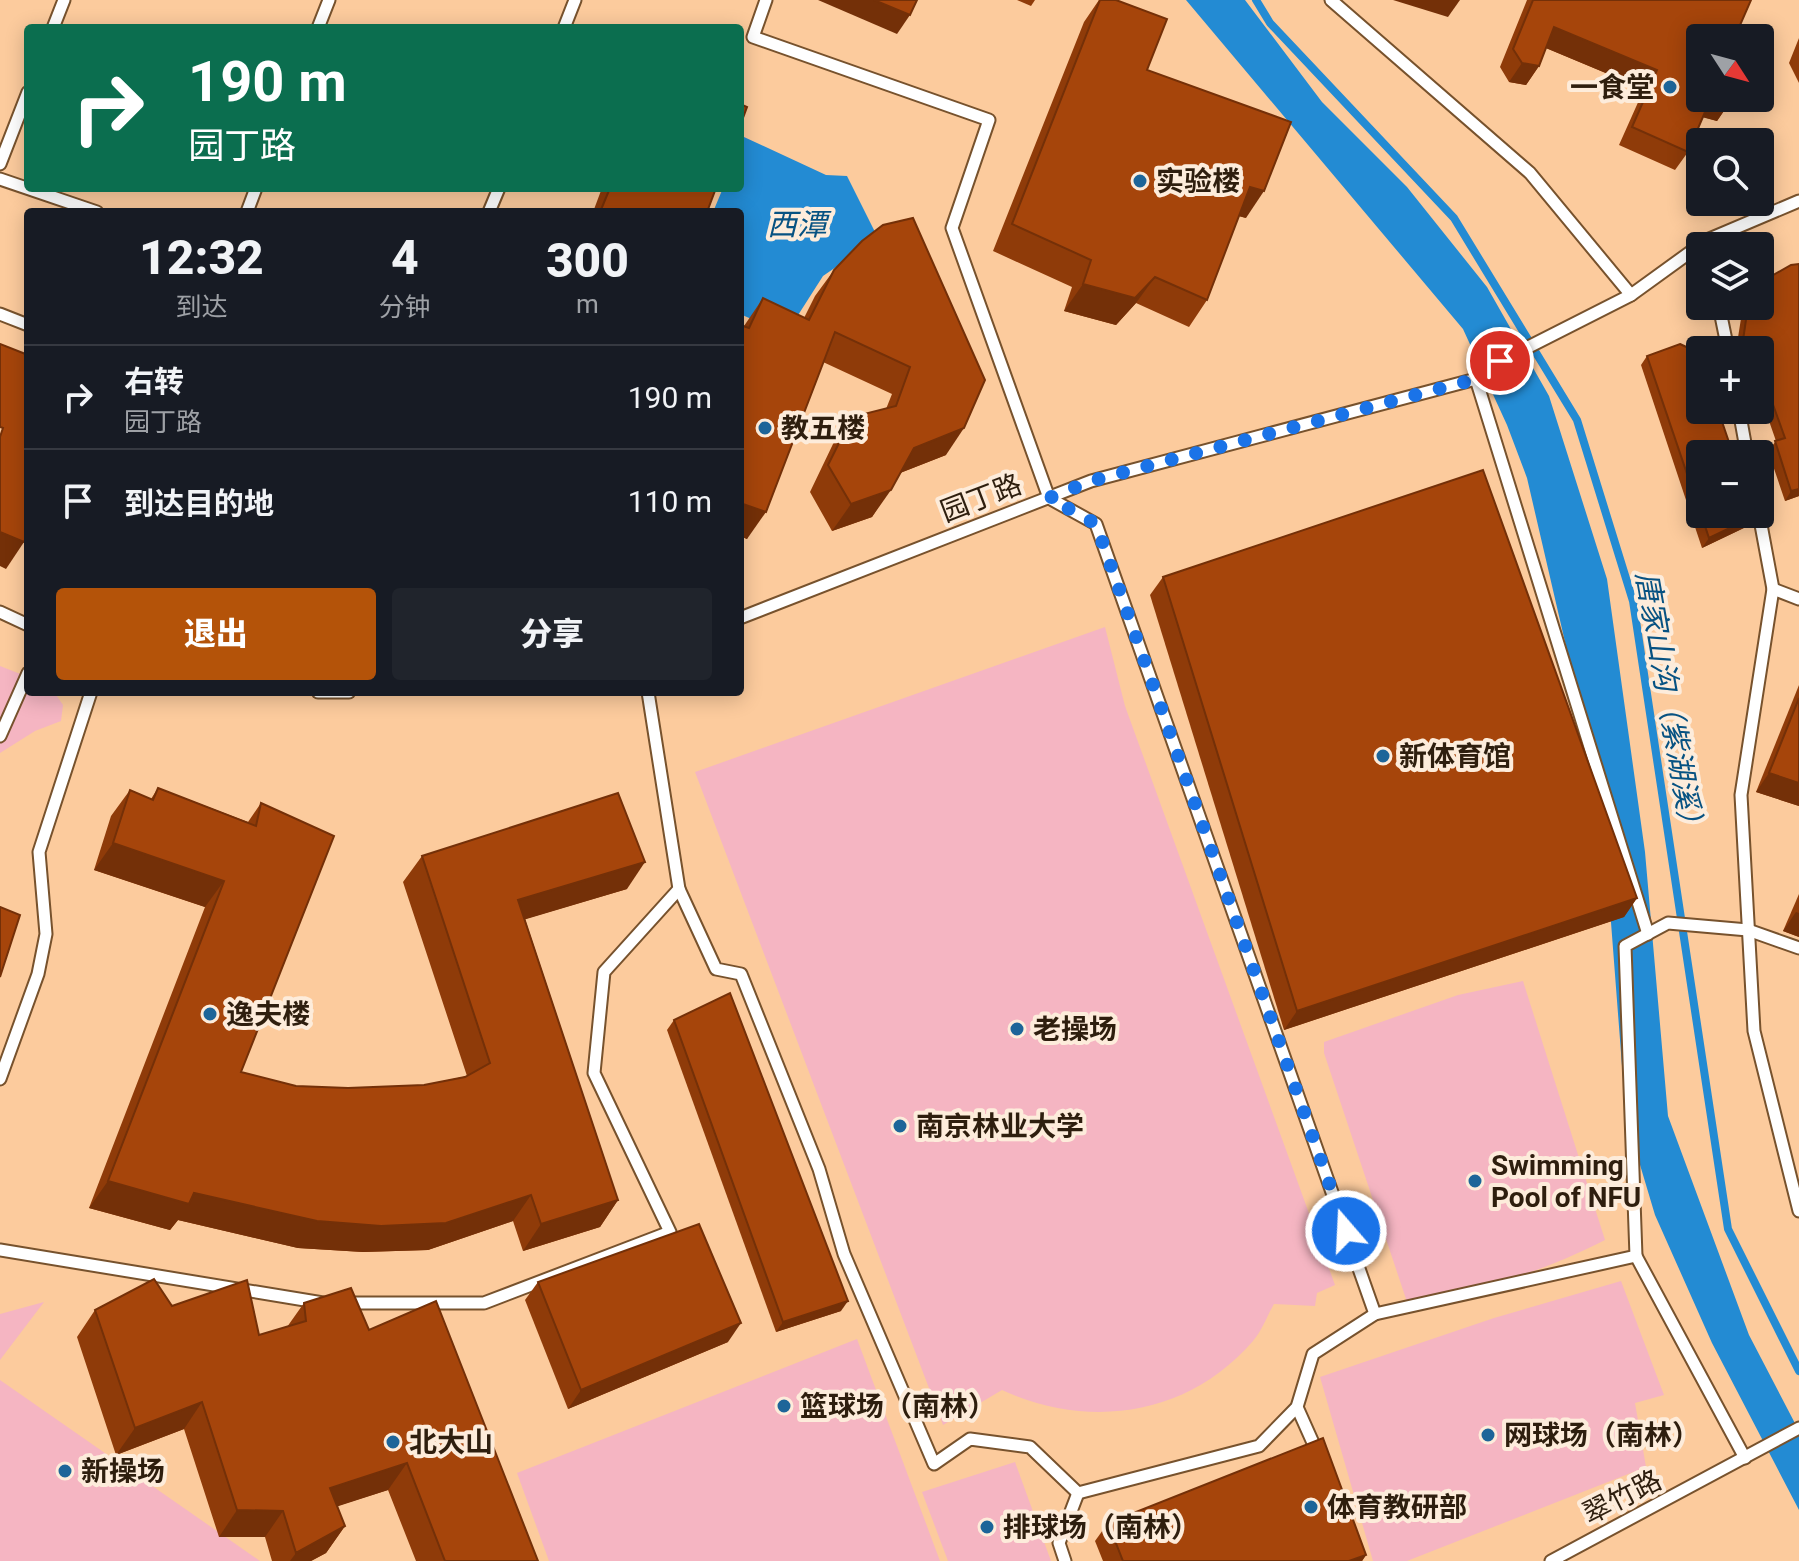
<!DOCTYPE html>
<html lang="zh">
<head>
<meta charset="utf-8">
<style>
	:root { --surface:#171b24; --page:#20242c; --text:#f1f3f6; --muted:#9ea1a6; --line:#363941; --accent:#b45309 }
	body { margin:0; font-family:Roboto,"Noto Sans SC",sans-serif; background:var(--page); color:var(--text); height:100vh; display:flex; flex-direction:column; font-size:30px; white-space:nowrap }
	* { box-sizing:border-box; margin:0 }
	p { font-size:26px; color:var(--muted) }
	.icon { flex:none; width:44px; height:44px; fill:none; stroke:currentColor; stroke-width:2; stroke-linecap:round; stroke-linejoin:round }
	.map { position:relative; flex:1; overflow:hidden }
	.details { position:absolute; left:24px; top:208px; width:720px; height:488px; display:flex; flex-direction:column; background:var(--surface); border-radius:8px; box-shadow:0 4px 20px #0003 }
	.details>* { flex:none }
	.hud { position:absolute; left:24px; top:24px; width:720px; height:168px; border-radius:8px; box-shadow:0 4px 20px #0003; background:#0b6e4f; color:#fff; overflow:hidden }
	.needle { width:52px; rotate:126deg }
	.fabs { position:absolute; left:1686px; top:24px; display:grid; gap:16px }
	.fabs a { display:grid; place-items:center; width:88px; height:88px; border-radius:8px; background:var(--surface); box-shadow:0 4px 20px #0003; font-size:40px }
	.pin { position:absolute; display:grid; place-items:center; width:68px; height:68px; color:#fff; margin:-34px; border:4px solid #fff; border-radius:50%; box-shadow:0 2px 8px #0007 }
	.me { position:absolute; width:88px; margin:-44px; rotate:341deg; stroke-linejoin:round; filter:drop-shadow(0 0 6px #0008) }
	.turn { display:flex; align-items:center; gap:28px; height:168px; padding:0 32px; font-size:36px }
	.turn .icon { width:104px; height:104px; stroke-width:2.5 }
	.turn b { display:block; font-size:56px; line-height:68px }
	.eta { display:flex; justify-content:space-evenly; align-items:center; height:136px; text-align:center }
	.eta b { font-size:48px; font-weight:800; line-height:56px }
	.primary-button { display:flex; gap:16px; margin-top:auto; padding:16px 32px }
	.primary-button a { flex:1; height:92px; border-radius:8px; background:var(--accent); color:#fff; font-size:32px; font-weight:800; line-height:92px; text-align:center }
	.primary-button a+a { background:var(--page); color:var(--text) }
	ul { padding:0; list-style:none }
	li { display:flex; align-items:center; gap:24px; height:104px; padding:0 32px; border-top:2px solid var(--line) }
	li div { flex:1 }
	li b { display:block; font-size:30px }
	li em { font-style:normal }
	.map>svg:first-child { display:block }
	.built { fill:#fccb9d; fill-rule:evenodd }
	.green { fill:#f5b5c2 }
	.water { fill:#238bd3 }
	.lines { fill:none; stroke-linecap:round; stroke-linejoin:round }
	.stream { stroke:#238bd3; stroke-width:8 }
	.lane-casing { stroke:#77522d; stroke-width:15 }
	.lane { stroke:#fff; stroke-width:11 }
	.wall { fill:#8f3b09 }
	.shaded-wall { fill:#743008 }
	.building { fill:#a6450b; stroke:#743008; stroke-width:2 }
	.route { stroke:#1a73e8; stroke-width:14; stroke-dasharray:0 25.2 }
	.poi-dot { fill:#1d6599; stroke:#fdecdb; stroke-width:3 }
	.labels { text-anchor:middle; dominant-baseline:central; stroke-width:8; stroke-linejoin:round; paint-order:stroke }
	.poi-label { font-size:28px; font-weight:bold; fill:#2e1e0e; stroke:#fdecdb; text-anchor:start }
	.street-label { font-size:28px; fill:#2e1e0e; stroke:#fdecdb }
	.water-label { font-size:30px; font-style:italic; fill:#075282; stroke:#fdecdb }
</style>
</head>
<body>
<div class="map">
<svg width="1799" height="1561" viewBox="0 0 1799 1561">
	<rect width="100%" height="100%" fill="#fddbba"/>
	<path class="built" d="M0 0H1799V1561H0ZM28 28H740V188H28ZM1700 38H1760V98H1700ZM1700 142H1760V202H1700ZM28 212H740V692H28ZM1700 246H1760V306H1700ZM1700 350H1760V410H1700ZM1700 454H1760V514H1700Z"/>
	<g class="green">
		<path d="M1105 627 1125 706 1335 1285 1317 1293 1315 1306 1274 1304C1267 1316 1262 1331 1253 1341 1188 1416 1090 1430 1002 1390L943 1425 695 772Z"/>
		<polygon points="0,666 28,677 28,692 54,692 63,705 61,721 35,731 0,753"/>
		<path d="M1523 981 1605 1240C1539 1274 1480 1289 1408 1305L1324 1053V1042L1458 995Z"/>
		<polygon points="1621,1281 1664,1395 1635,1403 1646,1467 1407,1561 1373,1561 1320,1377 1494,1318"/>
		<polygon points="44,1302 0,1360 0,1314"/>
		<polygon points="857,1339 940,1561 549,1561 517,1473"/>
		<polygon points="0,1380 260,1561 0,1561"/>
		<polygon points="1015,1462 1051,1561 948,1561 922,1492"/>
	</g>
	<g class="water">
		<polygon points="1186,0 1245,0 1322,102 1407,187 1487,287 1549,396 1607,579 1645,852 1668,1116 1749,1335 1799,1431 1799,1510 1712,1343 1655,1215 1626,1118 1604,831 1588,741 1527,478 1507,425 1463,329"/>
		<polygon points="744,137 826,175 847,176 878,238 823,276 786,334 740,314 740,212 713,212 723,188 740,188 740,146"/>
	</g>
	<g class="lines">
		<polyline class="stream" points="1256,0 1270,23 1454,218 1577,420 1633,601 1728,1229 1799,1371"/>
		<g class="lane-casing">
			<g id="lane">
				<polyline points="766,0 753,37 989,120 952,228 1049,498 1096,524 1375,1314 1636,1256 1625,946 1668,923 1748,930 1799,948"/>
				<polyline points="1331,0 1530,173 1631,295"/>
				<polyline points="53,28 64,0"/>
				<polyline points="318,28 329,0"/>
				<polyline points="564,28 575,0"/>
				<polyline points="0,164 28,92"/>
				<polyline points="0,179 97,212"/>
				<polyline points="247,212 256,188"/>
				<polyline points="489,212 499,188"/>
				<polyline points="1719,306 1728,350"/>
				<polyline points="0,314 28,325"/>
				<polyline points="1476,379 1648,934"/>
				<polyline points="1739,410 1747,454"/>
				<polyline points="1759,514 1773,589 1741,795 1754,1031 1799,1211"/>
				<polyline points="1773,589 1799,599"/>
				<polyline points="0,612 28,625"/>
				<polyline points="740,618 1091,481 1476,379 1483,370 1631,295 1707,240 1799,201"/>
				<polyline points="318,692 349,692"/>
				<polyline points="0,736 28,673"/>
				<polyline points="679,889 716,969 741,974 819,1169 844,1254 934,1464 970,1439 1030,1447 1078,1493 1259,1446 1297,1407 1313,1354 1375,1314"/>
				<polyline points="0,1079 38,974 46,934 39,852 91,692"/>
				<polyline points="0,1250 323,1303"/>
				<polyline points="1636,1256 1745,1458"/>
				<polyline points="344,1303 484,1303 670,1232 594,1073 604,972 679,889 648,692"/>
				<polyline points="1297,1407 1318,1454"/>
				<polyline points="1065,1561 1059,1543 1078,1493"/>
				<polyline points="1551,1561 1799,1428"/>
			</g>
		</g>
		<use href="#lane" class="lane"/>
	</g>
	<g class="wall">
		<polygon points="1017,0 1035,0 1031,6"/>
		<polygon points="1099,0 1116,0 1147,70 1246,218 1239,216 1207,300 1189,327 1136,303 1116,325 1064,311 1072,287 993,251 1084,22"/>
		<polygon points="1527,0 1751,0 1737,32 1730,102 1717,121 1703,117 1688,152 1675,170 1619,145 1644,89 1546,48 1539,66 1526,85 1509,82 1500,67"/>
		<polygon points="1799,38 1799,83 1789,63"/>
		<polygon points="602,188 716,188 707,212 593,212"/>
		<polygon points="862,241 946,455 900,473 872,517 832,531 810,492 833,444 852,417 886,409 892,394 823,362 747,539 740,536 740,325 744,326 763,298 804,318 815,296 834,270"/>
		<polygon points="1799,264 1799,496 1785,501 1768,451 1776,441 1760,395 1760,350 1736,350 1743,306 1760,306"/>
		<polygon points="1647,356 1700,454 1700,514 1754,514 1748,526 1702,548 1641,365"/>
		<polygon points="1163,577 1637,898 1624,917 1284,1030 1150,595"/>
		<polygon points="1799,685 1799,806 1756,792"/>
		<polygon points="158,788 248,822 261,803 241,1072 296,1086 348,1088 424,1085 467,1076 403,882 422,856 627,889 525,919 618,1200 600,1227 523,1251 513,1221 428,1250 363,1252 298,1248 178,1220 170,1230 89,1208 205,907 94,870 111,816 130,790 151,799"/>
		<polygon points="1799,894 1799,937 1783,931"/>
		<polygon points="674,1020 841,1311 776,1332 667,1030"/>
		<polygon points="538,1282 728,1342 568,1409 525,1300"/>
		<polygon points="304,1303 369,1330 538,1561 416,1561 388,1490 337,1506 345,1526 326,1553 311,1561 272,1561 265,1537 219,1537 184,1429 116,1455 77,1337 95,1310 172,1306 259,1335 287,1327"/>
		<polygon points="1108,1523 1366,1555 1362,1561 1103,1561 1095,1541"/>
	</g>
	<g class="shaded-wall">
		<polygon points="818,0 874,0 910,15 897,34"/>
		<polygon points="1393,0 1460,0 1448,17"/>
		<polygon points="1554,27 1657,70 1644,89 1541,46"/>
		<polygon points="1522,63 1539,66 1526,85 1509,82"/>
		<polygon points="1710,98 1730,102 1717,121 1698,116"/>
		<polygon points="1250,187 1264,191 1246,218 1231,214"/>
		<polygon points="1155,277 1136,303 1116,325 1064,311 1083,284"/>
		<polygon points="964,428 946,455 895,475 914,448"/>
		<polygon points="1799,489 1799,496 1785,501 1791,491"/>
		<polygon points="891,490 872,517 832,531 851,504"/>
		<polygon points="740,503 766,512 747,539 740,536"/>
		<polygon points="1755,516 1748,526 1702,548 1709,538"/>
		<polygon points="0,532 24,542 6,569 0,566"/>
		<polygon points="1769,773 1799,783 1799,806 1756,792"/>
		<polygon points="113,843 224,881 205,907 94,870"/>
		<polygon points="645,862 627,889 500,927 518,900"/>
		<polygon points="1637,898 1624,917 1284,1030 1297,1011"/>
		<polygon points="1796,912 1799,913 1799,937 1783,931"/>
		<polygon points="108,1181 194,1193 531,1195 513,1221 428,1250 363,1252 298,1248 178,1220 170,1230 89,1208"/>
		<polygon points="618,1200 600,1227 523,1251 541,1224"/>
		<polygon points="848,1301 841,1311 776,1332 783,1322"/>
		<polygon points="741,1323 728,1342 568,1409 581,1390"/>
		<polygon points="202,1402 184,1429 116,1455 135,1428"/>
		<polygon points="407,1463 388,1490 311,1515 330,1488"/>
		<polygon points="237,1510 283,1511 265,1537 219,1537"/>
		<polygon points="345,1526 326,1553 311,1561 290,1561 296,1553"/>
		<polygon points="1366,1555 1362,1561 1349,1561"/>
	</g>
	<g class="building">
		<polygon points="874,0 917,0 910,15"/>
		<polygon points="1100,0 1116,0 1167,19 1147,70 1291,122 1264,191 1250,187 1207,300 1155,277 1135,298 1083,284 1091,260 1012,224"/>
		<polygon points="1533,0 1751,0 1737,32 1748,38 1700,38 1700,98 1711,98 1688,152 1632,127 1657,70 1554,27 1539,66 1522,63 1513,49"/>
		<polygon points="1714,98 1732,98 1730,102"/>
		<polygon points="740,104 747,107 740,126"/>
		<polygon points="610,188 716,188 707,212 600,212"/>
		<polygon points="913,218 985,380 964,428 914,448 891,490 851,504 828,465 852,417 896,406 910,367 835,332 766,512 740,503 740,325 749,328 763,298 809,320 834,270 862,241 883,225"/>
		<polygon points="1799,264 1799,489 1791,491 1775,441 1785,438 1762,374 1760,371 1760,350 1744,350 1742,347 1748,306 1760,306 1760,286 1768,278 1791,265"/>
		<polygon points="0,344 28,355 28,534 24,542 0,532 0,437 3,428 0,427"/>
		<polygon points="1680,344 1699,353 1700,410 1718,410 1733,454 1700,454 1700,512 1647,356"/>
		<polygon points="1483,470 1637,898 1297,1011 1163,577"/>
		<polygon points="1701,514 1754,514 1755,516 1709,538"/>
		<polygon points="1799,698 1799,783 1769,773"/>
		<polygon points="158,788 256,826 261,803 334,836 241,1072 296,1086 348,1088 424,1085 465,1077 490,1063 422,856 618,793 645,862 518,900 618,1200 541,1224 531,1195 446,1223 381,1226 317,1221 194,1193 189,1204 108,1181 224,881 113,843 130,790 153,800"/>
		<polygon points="0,907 20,915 0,977"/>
		<polygon points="730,993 848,1301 783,1322 674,1020"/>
		<polygon points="699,1224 741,1323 581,1390 538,1282"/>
		<polygon points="154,1279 172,1306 247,1280 259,1335 306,1321 304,1303 351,1288 369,1330 436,1301 538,1561 445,1561 407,1463 330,1488 345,1526 296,1553 283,1511 237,1510 202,1402 135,1428 95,1310"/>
		<polygon points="1323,1438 1366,1555 1349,1561 1123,1561 1108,1523"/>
	</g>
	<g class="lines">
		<polyline class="route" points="1346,1231 1096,524 1049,498 1091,481 1476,379 1483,370 1500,361"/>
	</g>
	<g class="poi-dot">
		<circle cx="1670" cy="87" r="8"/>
		<circle cx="1140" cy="181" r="8"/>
		<circle cx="765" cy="428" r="8"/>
		<circle cx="1383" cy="756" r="8"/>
		<circle cx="210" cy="1014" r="8"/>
		<circle cx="1017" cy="1029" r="8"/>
		<circle cx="900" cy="1126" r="8"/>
		<circle cx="1475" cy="1181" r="8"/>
		<circle cx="784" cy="1406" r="8"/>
		<circle cx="1488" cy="1435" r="8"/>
		<circle cx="393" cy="1442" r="8"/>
		<circle cx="65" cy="1471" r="8"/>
		<circle cx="1311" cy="1507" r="8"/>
		<circle cx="987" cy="1527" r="8"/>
	</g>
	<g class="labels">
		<g class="poi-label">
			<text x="1654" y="87" text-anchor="end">一食堂</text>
			<text x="1156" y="181">实验楼</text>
			<text x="781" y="428">教五楼</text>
			<text x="1399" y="756">新体育馆</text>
			<text x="226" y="1014">逸夫楼</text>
			<text x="1033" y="1029">老操场</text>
			<text x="916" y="1126">南京林业大学</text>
			<text x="1491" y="1165">Swimming<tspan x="1491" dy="32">Pool of NFU</tspan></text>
			<text x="800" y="1406">篮球场（南林）</text>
			<text x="1504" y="1435">网球场（南林）</text>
			<text x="409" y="1442">北大山</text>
			<text x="81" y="1471">新操场</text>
			<text x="1327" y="1507">体育教研部</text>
			<text x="1003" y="1527">排球场（南林）</text>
		</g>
		<g class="street-label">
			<text transform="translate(981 498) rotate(-21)">园丁路</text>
			<text transform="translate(1622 1497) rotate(-27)">翠竹路</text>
		</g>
		<g class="water-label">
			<text x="797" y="224">西潭</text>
			<text transform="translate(1670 705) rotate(80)">唐家山沟（紫湖溪）</text>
		</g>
	</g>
</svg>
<div class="fabs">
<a><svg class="needle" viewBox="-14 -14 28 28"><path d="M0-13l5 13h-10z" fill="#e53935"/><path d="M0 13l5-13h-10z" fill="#9ea1a6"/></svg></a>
<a><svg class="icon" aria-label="search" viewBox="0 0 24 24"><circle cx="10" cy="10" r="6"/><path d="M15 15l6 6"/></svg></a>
<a><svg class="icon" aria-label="layers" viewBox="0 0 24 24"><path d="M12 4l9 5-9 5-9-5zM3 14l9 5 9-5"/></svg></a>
<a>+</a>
<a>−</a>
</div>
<div class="pin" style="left:1500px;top:361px;background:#d93025"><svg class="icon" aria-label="arrive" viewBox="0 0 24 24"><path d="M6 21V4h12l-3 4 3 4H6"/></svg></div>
<svg class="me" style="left:1346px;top:1231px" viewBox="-20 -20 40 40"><circle r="17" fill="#1a73e8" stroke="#fff" stroke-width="3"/><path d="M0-11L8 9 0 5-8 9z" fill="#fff"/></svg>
<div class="hud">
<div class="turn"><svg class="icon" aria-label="right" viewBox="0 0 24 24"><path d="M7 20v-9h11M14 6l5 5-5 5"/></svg><div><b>190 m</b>园丁路</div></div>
</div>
<section class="details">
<div class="eta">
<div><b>12:32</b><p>到达</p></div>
<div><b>4</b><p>分钟</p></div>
<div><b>300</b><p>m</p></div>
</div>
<ul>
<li><svg class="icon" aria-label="right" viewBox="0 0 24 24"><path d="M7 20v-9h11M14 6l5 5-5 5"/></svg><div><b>右转</b><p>园丁路</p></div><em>190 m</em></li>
<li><svg class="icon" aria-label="arrive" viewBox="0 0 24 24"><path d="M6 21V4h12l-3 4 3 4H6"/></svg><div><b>到达目的地</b></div><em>110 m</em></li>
</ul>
<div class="primary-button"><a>退出</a><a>分享</a></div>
</section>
</div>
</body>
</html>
